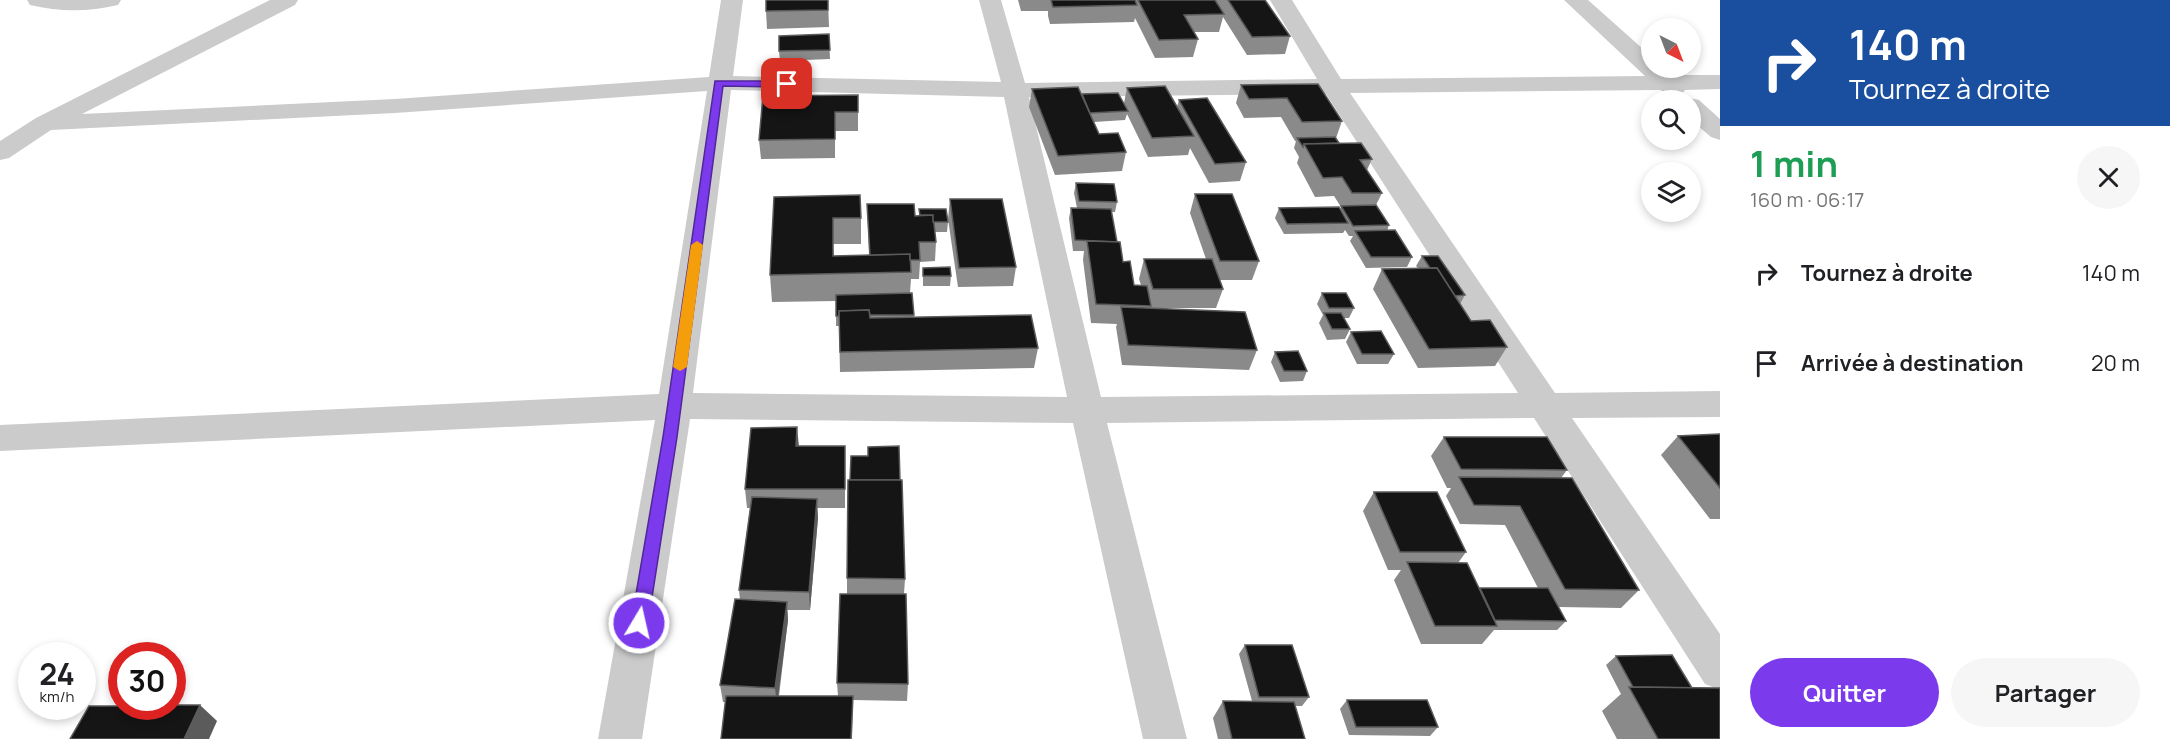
<!DOCTYPE html>
<html lang="fr">
<head>
<meta charset="utf-8">
<style>
	:root { --surface:#fff; --page:#f6f6f6; --text:#202124; --muted:#757577; --accent:#7c3aed }
	body { margin:0; font-family:Manrope,sans-serif; background:var(--page); color:var(--text); height:100vh; display:flex; flex-direction:column; font-size:22px; white-space:nowrap }
	* { box-sizing:border-box; margin:0 }
	p { font-size:20px; color:var(--muted) }
	.icon { flex:none; width:33px; height:33px; fill:none; stroke:currentColor; stroke-width:2; stroke-linecap:round; stroke-linejoin:round }
	.map { position:relative; flex:1; overflow:hidden }
	.sheet { display:flex; flex-direction:column; background:var(--surface); width:450px }
	.sheet>* { flex:none }
	.banner { background:#1a4fa0; color:#fff; overflow:hidden }
	.needle { width:39px; rotate:138deg }
	.buttons { position:absolute; left:1641px; top:18px; display:grid; gap:12px }
	.buttons a { display:grid; place-items:center; width:60px; height:60px; border-radius:50%; background:var(--surface); box-shadow:0 3px 9px #0003; font-size:30px }
	.speed { position:absolute; left:18px; top:642px; display:flex; gap:12px; font-size:30px; font-weight:700; text-align:center }
	.speed>* { display:grid; place-content:center; width:78px; height:78px; border-radius:50%; background:var(--surface); box-shadow:0 3px 9px #0003; line-height:1 }
	.speed small { font-size:15px; font-weight:400 }
	.speed .limit { border:9px solid #d22; background:#fff; color:#111 }
	.pin { position:absolute; display:grid; place-items:center; width:51px; height:51px; color:#fff; margin:-26px; border-radius:12px; box-shadow:0 3px 9px #0006 }
	.me { position:absolute; width:66px; margin:-33px; rotate:9deg; stroke-linejoin:round; filter:drop-shadow(0 0 4px #0008) }
	.turn { display:flex; align-items:center; gap:21px; height:126px; padding:0 30px; font-size:27px }
	.turn .icon { width:78px; height:78px; stroke-width:2.5 }
	.turn b { display:block; font-size:42px; line-height:51px }
	.round { display:grid; place-items:center; flex:none; width:63px; height:63px; border-radius:32px; background:var(--page) }
	.overview { display:flex; align-items:center; justify-content:space-between; height:102px; padding:0 30px }
	h1 { font-size:36px; font-weight:700; line-height:45px; color:#1e9e55 }
	.cta { display:flex; gap:12px; margin-top:auto; padding:12px 30px }
	.cta a { flex:1; height:69px; border-radius:36px; background:var(--accent); color:#fff; font-size:24px; font-weight:700; line-height:69px; text-align:center }
	.cta a+a { background:var(--page); color:var(--text) }
	ul { padding:0; list-style:none }
	li { display:flex; align-items:center; gap:18px; height:90px; padding:0 30px }
	li div { flex:1 }
	li b { display:block; font-size:22px }
	li em { font-style:normal }
	main { display:flex; flex:1; min-height:0 }
	.map>svg:first-child { display:block }
	.lines { fill:none; stroke-linecap:round; stroke-linejoin:round }
	.minor { fill:#cbcbcb; fill-rule:evenodd }
	.wall { fill:#8a8a8a }
	.shaded-wall { fill:#5b5b5b }
	.building { fill:#151515; stroke:#5b5b5b; stroke-width:1.5 }
	.route { fill:#7c3aed; stroke:#51269a; stroke-width:1.5 }
	.slow { fill:#f59e0b }
</style>
</head>
<body>
<main>
<div class="map">
<svg width="1720" height="739" viewBox="0 0 1720 739">
	<rect width="100%" height="100%" fill="#fff"/>
	<g class="lines">
		<g class="minor">
			<path d="M27 0H121L118 5C88 12 60 12 30 5Z"/>
			<path d="M270 0H298L295 5 82 114 395 99 709 77 721 0H743L733 76 1001 82 979 0H1001L1025 83 1317 79 1270 0H1292L1341 79 1645 76 1564 0H1588L1652 57V68H1663L1672 75H1720V89L1685 90 1682 94 1673 96 1660 90 1350 93 1555 393 1720 391V417L1572 418 1720 634V690L1705 684 1534 418 1107 423 1187 739H1143L1073 423 690 419 642 739H598L655 420 0 451V425L659 394 707 91 395 113 51 130 9 158 0 160V141L36 118ZM731 90 1004 97 1067 397 693 393ZM1326 94 1518 393 1101 397 1029 97Z"/>
			<polygon points="1690,98 1699,100 1720,119 1720,140 1711,137 1690,119 1690,100 1681,100"/>
		</g>
	</g>
	<g class="wall">
		<polygon points="828,0 829,27 767,29 766,11"/>
		<polygon points="1018,0 1265,0 1290,36 1285,54 1247,55 1223,17 1219,32 1194,32 1198,39 1193,57 1155,58 1135,18 1134,22 1050,24 1048,16 1048,11 1021,11"/>
		<polygon points="829,34 830,59 780,61 779,51"/>
		<polygon points="1318,84 1342,121 1336,138 1339,143 1372,159 1367,170 1382,193 1376,205 1389,225 1387,231 1412,257 1407,267 1366,268 1350,241 1353,236 1349,236 1345,230 1343,233 1284,234 1275,218 1279,208 1340,209 1341,207 1334,196 1315,197 1297,163 1299,157 1294,148 1296,141 1295,141 1281,117 1244,118 1236,103 1241,85"/>
		<polygon points="1127,88 1177,107 1179,100 1246,162 1240,181 1209,183 1190,148 1188,155 1148,157 1127,114 1125,120 1094,122 1099,134 1126,152 1122,171 1055,175 1029,107 1032,89 1082,94 1124,103"/>
		<polygon points="858,95 858,131 835,131 835,158 761,159 759,140"/>
		<polygon points="1076,183 1117,202 1115,212 1111,212 1117,242 1123,262 1134,285 1141,285 1139,279 1144,259 1206,259 1190,213 1195,194 1259,261 1252,280 1220,280 1223,289 1216,308 1151,308 1257,350 1249,370 1122,365 1116,327 1117,324 1091,323 1083,260 1084,251 1073,251 1069,218 1071,208 1077,208 1074,193"/>
		<polygon points="774,197 861,218 861,244 833,244 834,256 869,255 867,204 915,216 919,216 919,209 948,222 947,232 935,232 936,242 935,261 920,262 919,279 911,279 910,293 914,317 1038,348 1034,368 840,372 839,326 836,326 836,301 772,302 770,275"/>
		<polygon points="950,199 1016,267 1013,286 958,287 948,219"/>
		<polygon points="1422,256 1465,295 1460,304 1471,321 1507,347 1495,366 1418,368 1373,289 1382,269 1418,268 1416,266"/>
		<polygon points="923,268 951,276 950,286 923,286"/>
		<polygon points="1322,293 1354,308 1349,318 1344,318 1350,329 1345,339 1327,340 1319,323 1323,315 1317,304"/>
		<polygon points="1351,332 1394,354 1388,364 1357,364 1346,342"/>
		<polygon points="1275,352 1307,371 1303,381 1280,382 1271,362"/>
		<polygon points="1720,434 1720,519 1710,519 1661,455 1678,436"/>
		<polygon points="1444,437 1567,470 1561,478 1639,590 1621,608 1559,607 1566,621 1557,630 1494,630 1482,644 1421,644 1394,580 1401,570 1388,570 1363,511 1374,492 1466,552 1458,563 1479,589 1480,588 1538,588 1505,525 1460,524 1446,496 1451,488 1447,488 1431,456"/>
		<polygon points="799,446 845,446 845,508 817,508 818,518 810,610 787,610 788,620 779,696 838,696 837,683 847,594 847,578 900,480 905,579 904,594 908,684 907,701 853,700 852,739 721,739 725,702 723,702 720,685 740,600 739,590 750,508 747,508 745,489"/>
		<polygon points="1245,645 1309,697 1302,706 1295,706 1305,739 1218,739 1213,718 1223,701 1252,701 1239,654"/>
		<polygon points="1616,656 1692,688 1720,739 1617,739 1602,711 1621,694 1606,665"/>
		<polygon points="1347,700 1438,727 1430,736 1349,735 1340,709"/>
	</g>
	<g class="shaded-wall">
		<polygon points="797,427 799,447 796,446"/>
		<polygon points="817,499 818,518 810,610 809,592"/>
		<polygon points="787,602 788,620 777,705 775,688"/>
		<polygon points="200,705 217,721 209,739 184,739"/>
	</g>
	<g class="building">
		<polygon points="766,0 828,0 828,10 766,11"/>
		<polygon points="1051,0 1135,0 1137,5 1053,7"/>
		<polygon points="1138,0 1215,0 1224,14 1184,15 1198,39 1159,40"/>
		<polygon points="1228,0 1265,0 1290,36 1252,37"/>
		<polygon points="829,34 830,50 779,51 779,36"/>
		<polygon points="1318,84 1342,121 1302,122 1287,98 1249,99 1241,85"/>
		<polygon points="1165,86 1194,136 1152,138 1127,88"/>
		<polygon points="1078,87 1099,134 1118,133 1126,152 1058,156 1032,89"/>
		<polygon points="1118,93 1128,111 1090,113 1082,94"/>
		<polygon points="858,95 858,112 835,112 835,139 759,140 763,96"/>
		<polygon points="1207,98 1246,162 1215,164 1179,100"/>
		<polygon points="1335,137 1339,143 1304,144 1303,147 1297,138"/>
		<polygon points="1361,143 1372,159 1360,160 1382,193 1352,193 1342,177 1323,178 1304,144"/>
		<polygon points="1076,183 1114,184 1117,202 1079,201"/>
		<polygon points="1195,194 1232,194 1259,261 1220,261"/>
		<polygon points="860,195 861,218 833,218 833,256 910,254 911,272 770,275 774,197"/>
		<polygon points="950,199 1002,199 1016,267 959,268"/>
		<polygon points="867,204 914,204 915,216 933,215 936,242 919,242 920,260 910,260 910,254 870,255"/>
		<polygon points="1376,205 1389,225 1353,226 1341,206"/>
		<polygon points="1339,207 1348,223 1287,224 1279,208"/>
		<polygon points="1071,208 1111,209 1117,242 1075,240"/>
		<polygon points="919,209 946,209 948,222 933,222 933,215 920,215"/>
		<polygon points="1395,230 1412,257 1371,257 1355,231"/>
		<polygon points="1087,241 1120,242 1123,262 1130,261 1134,285 1147,286 1151,306 1096,304"/>
		<polygon points="1422,256 1438,256 1465,295 1455,296 1437,268 1430,268"/>
		<polygon points="1144,259 1212,259 1223,289 1153,289"/>
		<polygon points="950,267 951,276 923,276 923,268"/>
		<polygon points="1437,268 1471,321 1490,320 1507,347 1429,349 1382,269"/>
		<polygon points="912,293 914,315 870,315 869,310 839,311 839,316 836,316 836,295"/>
		<polygon points="1322,293 1346,293 1354,308 1329,308"/>
		<polygon points="1121,307 1245,312 1257,350 1128,345"/>
		<polygon points="869,310 870,318 1031,315 1038,348 840,352 839,311"/>
		<polygon points="1324,313 1341,313 1350,329 1332,329"/>
		<polygon points="1381,331 1394,354 1362,354 1351,332"/>
		<polygon points="1298,351 1307,371 1284,371 1275,352"/>
		<polygon points="797,427 796,446 845,446 845,489 745,489 751,428"/>
		<polygon points="1720,434 1720,488 1678,436"/>
		<polygon points="1444,437 1547,437 1567,470 1461,469"/>
		<polygon points="899,446 900,480 850,480 851,456 868,456 868,447"/>
		<polygon points="1459,477 1572,478 1639,590 1565,589 1520,506 1474,505"/>
		<polygon points="848,480 902,480 905,579 847,578"/>
		<polygon points="1374,492 1437,492 1466,552 1400,552"/>
		<polygon points="752,497 817,499 809,592 739,590"/>
		<polygon points="1407,562 1467,563 1497,626 1435,626"/>
		<polygon points="1480,588 1548,588 1566,621 1495,620"/>
		<polygon points="840,594 906,594 908,684 837,683"/>
		<polygon points="735,599 787,602 775,688 720,685"/>
		<polygon points="1245,645 1292,645 1309,697 1259,697"/>
		<polygon points="1672,655 1692,688 1633,687 1616,656"/>
		<polygon points="1629,687 1720,688 1720,739 1658,739"/>
		<polygon points="726,696 853,696 851,739 721,739"/>
		<polygon points="1347,700 1427,700 1438,727 1356,727"/>
		<polygon points="1223,701 1294,702 1305,739 1232,739"/>
		<polygon points="172,705 200,705 184,739 70,739 89,706 172,706"/>
	</g>
	<polygon class="route" points="715,81 787,81 792,84 787,87 723,86 677,437 648,623 645,628 639,631 633,628 631,623 663,437"/>
	<polygon class="slow" points="697,241 703,245 687,367 680,371 673,367 691,245"/>
</svg>
<div class="buttons">
<a><svg class="needle" viewBox="-14 -14 28 28"><path d="M0-13l5 13h-10z" fill="#e53935"/><path d="M0 13l5-13h-10z" fill="#757577"/></svg></a>
<a><svg class="icon" aria-label="search" viewBox="0 0 24 24"><circle cx="10" cy="10" r="6"/><path d="M15 15l6 6"/></svg></a>
<a><svg class="icon" aria-label="layers" viewBox="0 0 24 24"><path d="M12 4l9 5-9 5-9-5zM3 14l9 5 9-5"/></svg></a>
</div>
<div class="speed"><div>24<small>km/h</small></div><div class="limit">30</div></div>
<div class="pin" style="left:787px;top:84px;background:#d93025"><svg class="icon" aria-label="arrive" viewBox="0 0 24 24"><path d="M6 21V4h12l-3 4 3 4H6"/></svg></div>
<svg class="me" style="left:639px;top:623px" viewBox="-20 -20 40 40"><circle r="17" fill="#7c3aed" stroke="#fff" stroke-width="3"/><path d="M0-11L8 9 0 5-8 9z" fill="#fff"/></svg>
</div>
<section class="sheet">
<div class="banner">
<div class="turn"><svg class="icon" aria-label="right" viewBox="0 0 24 24"><path d="M7 20v-9h11M14 6l5 5-5 5"/></svg><div><b>140 m</b>Tournez à droite</div></div>
</div>
<div class="overview"><div><h1>1 min</h1><p>160 m · 06:17</p></div><a class="round"><svg class="icon" aria-label="close" viewBox="0 0 24 24"><path d="M6 6l12 12M18 6L6 18"/></svg></a></div>
<ul>
<li><svg class="icon" aria-label="right" viewBox="0 0 24 24"><path d="M7 20v-9h11M14 6l5 5-5 5"/></svg><div><b>Tournez à droite</b></div><em>140 m</em></li>
<li><svg class="icon" aria-label="arrive" viewBox="0 0 24 24"><path d="M6 21V4h12l-3 4 3 4H6"/></svg><div><b>Arrivée à destination</b></div><em>20 m</em></li>
</ul>
<div class="cta"><a>Quitter</a><a>Partager</a></div>
</section>
</main>
</body>
</html>
